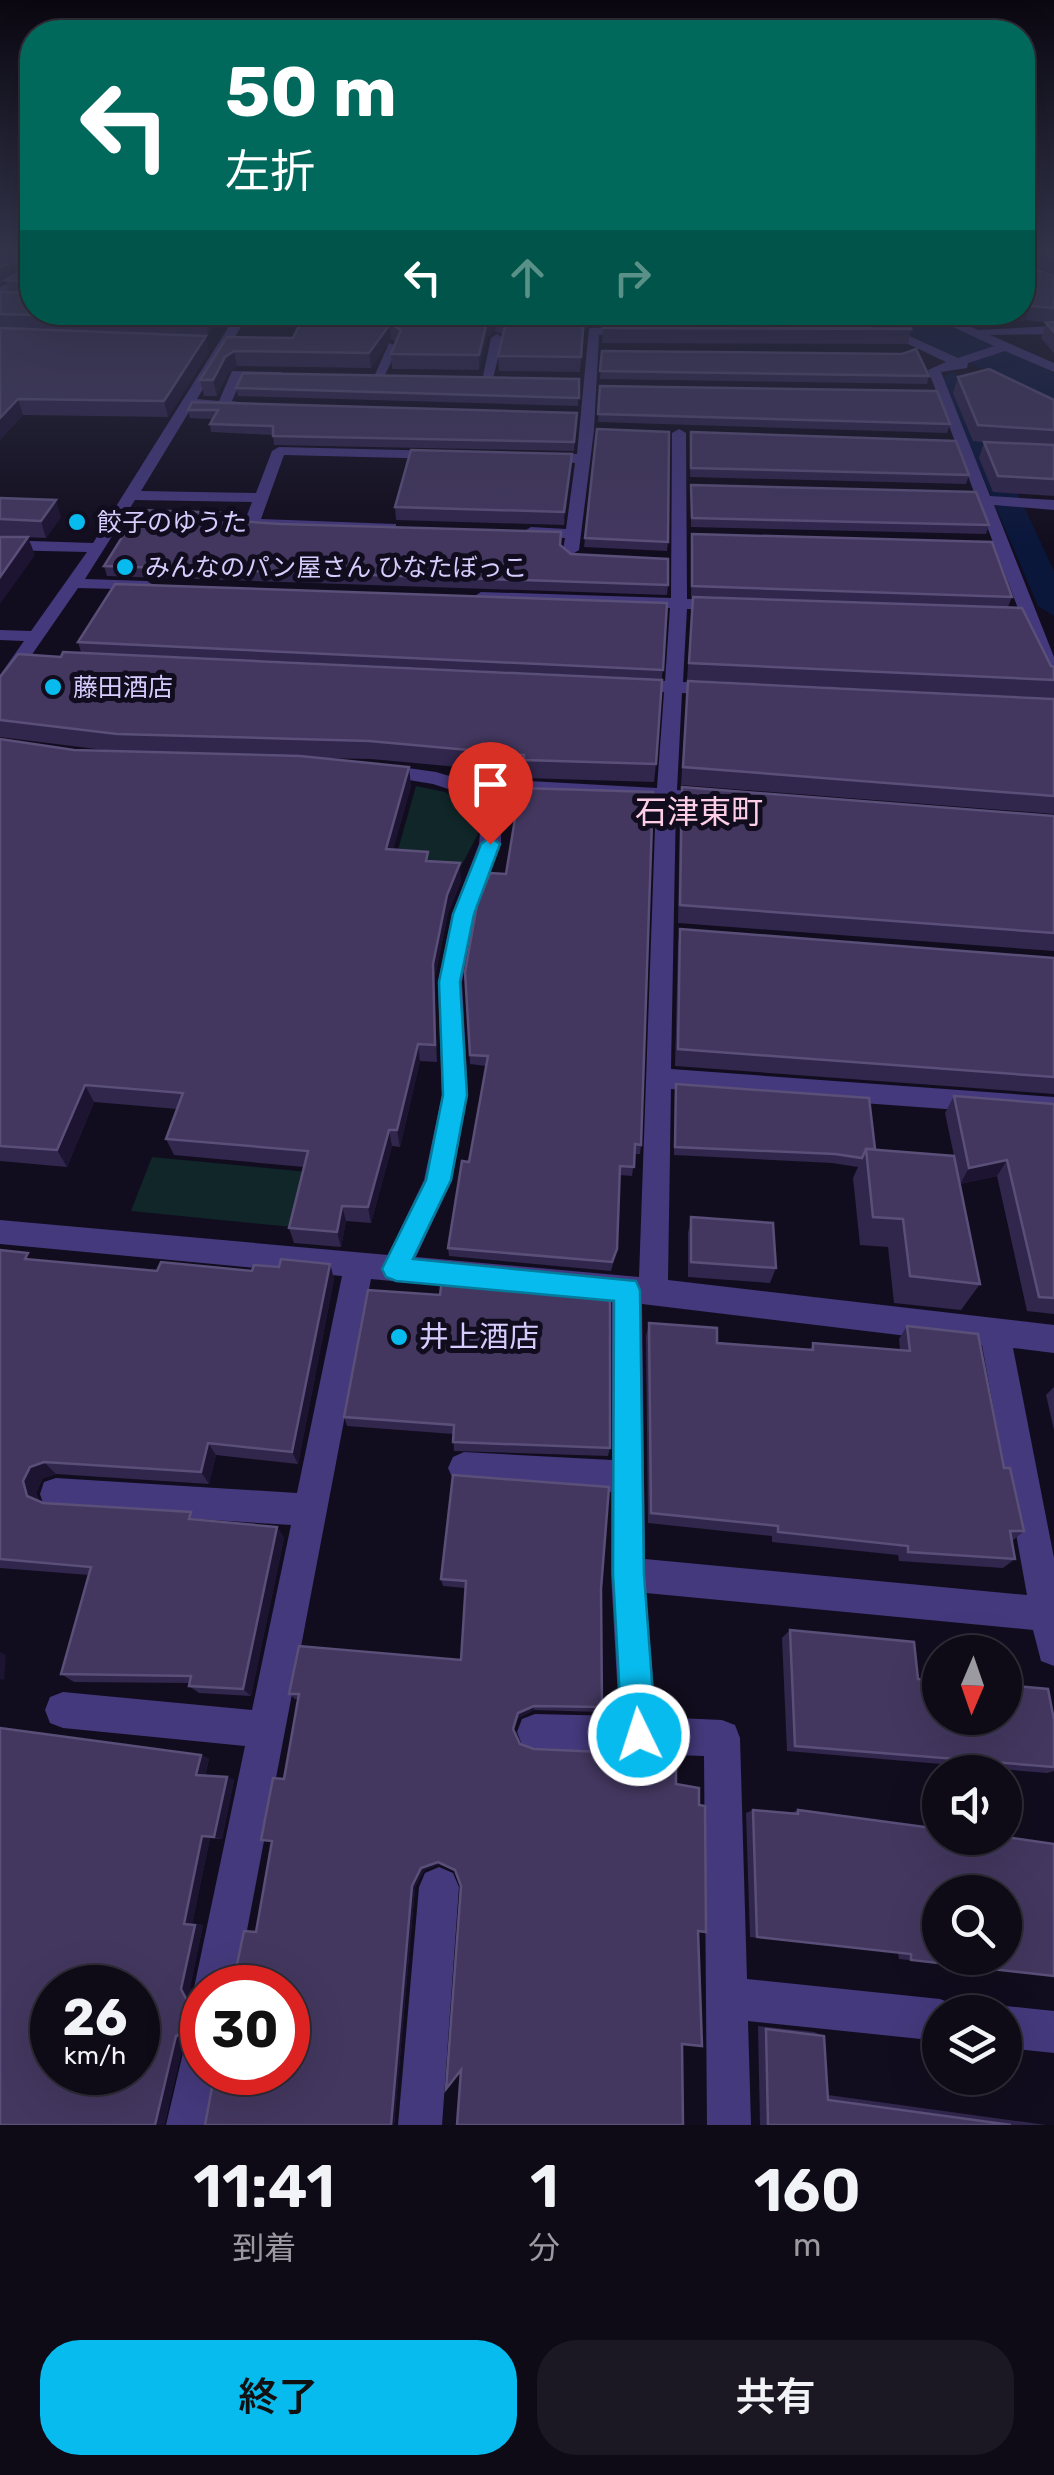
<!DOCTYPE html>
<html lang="ja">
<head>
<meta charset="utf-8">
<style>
	:root { --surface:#0e0a16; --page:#1c1823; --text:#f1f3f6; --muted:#9b9aa1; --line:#2e2b35; --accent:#07bbee }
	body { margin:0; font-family:Rubik,"Noto Sans JP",sans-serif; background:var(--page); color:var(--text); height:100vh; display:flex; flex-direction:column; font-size:38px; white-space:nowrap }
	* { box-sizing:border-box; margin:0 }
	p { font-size:32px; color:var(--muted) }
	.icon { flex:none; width:55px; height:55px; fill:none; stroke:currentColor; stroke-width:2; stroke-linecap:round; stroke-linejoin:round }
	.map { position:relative; height:2125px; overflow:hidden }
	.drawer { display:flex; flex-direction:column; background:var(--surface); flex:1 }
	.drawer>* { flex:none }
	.hud { position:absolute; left:20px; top:20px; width:1015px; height:305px; border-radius:40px; box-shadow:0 10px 40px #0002,0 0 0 2px var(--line); background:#00695c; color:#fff; overflow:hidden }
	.needle { width:65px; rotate:182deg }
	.tools { position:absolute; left:922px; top:1635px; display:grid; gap:20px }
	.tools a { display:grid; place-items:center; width:100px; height:100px; border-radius:50%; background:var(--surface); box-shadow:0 10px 40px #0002,0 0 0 2px var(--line); font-size:50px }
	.speed { position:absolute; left:30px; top:1965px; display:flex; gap:20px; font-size:50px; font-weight:700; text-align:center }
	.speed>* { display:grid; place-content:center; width:130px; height:130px; border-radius:50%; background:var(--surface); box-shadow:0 10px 40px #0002,0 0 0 2px var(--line); line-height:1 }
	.speed small { font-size:25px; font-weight:400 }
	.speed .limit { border:15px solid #d22; background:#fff; color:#111 }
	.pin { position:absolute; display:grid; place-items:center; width:85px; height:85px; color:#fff; margin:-102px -42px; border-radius:50% 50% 50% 0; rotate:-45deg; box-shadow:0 0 10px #0007 }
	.pin .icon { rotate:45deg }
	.me { position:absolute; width:110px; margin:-55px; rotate:356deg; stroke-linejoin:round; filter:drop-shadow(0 0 8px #0008) }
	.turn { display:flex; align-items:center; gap:35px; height:210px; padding:0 40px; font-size:45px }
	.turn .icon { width:130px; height:130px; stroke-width:2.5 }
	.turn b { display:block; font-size:70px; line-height:85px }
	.lanes { display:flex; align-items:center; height:95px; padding:0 40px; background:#0003; justify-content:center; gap:50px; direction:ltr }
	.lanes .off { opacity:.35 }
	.eta { display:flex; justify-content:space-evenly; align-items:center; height:170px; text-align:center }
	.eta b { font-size:60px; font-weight:600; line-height:70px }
	.button { display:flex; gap:20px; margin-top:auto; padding:20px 40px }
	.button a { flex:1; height:115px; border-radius:40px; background:var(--accent); color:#111; font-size:40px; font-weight:600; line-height:115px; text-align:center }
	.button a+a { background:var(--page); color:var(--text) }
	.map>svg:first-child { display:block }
	.green { fill:#102628 }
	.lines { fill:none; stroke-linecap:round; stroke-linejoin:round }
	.canal { fill:#0a163a; fill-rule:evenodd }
	.river { fill:#0a163a; fill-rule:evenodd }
	.minor { fill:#44397c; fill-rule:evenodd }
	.wall { fill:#31264c; fill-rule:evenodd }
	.shaded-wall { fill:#1d1432 }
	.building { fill:#43375f; stroke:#5a4f78; stroke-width:2.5; fill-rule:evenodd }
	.route { fill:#07bbee; stroke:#057a9b; stroke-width:2.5 }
	.poi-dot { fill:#07bbee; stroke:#120d1e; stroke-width:4 }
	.labels { text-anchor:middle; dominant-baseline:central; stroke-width:10; stroke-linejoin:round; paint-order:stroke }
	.far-poi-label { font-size:25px; fill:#d7ccfd; stroke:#120d1e; text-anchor:start }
	.poi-label { font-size:30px; fill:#d7ccfd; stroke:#120d1e; text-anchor:start }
	.neighbourhood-label { font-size:32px; fill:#fdcee6; stroke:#120d1e }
</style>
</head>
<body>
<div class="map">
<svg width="1054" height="2125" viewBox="0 0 1054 2125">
	<rect width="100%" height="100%" fill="#120d1e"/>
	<g class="green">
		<polygon points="416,786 445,792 474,811 478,834 460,868 394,864"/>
		<polygon points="152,1157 308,1172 292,1227 131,1211"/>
	</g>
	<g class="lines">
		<polygon class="canal" points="953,372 965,379 1054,571 1054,616 1038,606 941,379"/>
		<polygon class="river" points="873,312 924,312 1054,373 1054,402 878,320"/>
		<g class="minor">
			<polygon points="32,272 32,279 0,295 0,287"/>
			<polygon points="238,312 250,312 197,399 219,401 232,371 282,372 277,379 242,378 232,401 270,407 263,411 192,407 141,491 256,493 272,451 279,447 443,451 450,455 443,459 284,455 261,519 396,524 396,530 391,532 252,528 244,523 252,502 135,500 85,579 147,581 155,586 153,590 78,588 6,692 0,694 0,675 24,641 0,640 0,630 31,631 87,552 0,550 0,540 93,543"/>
			<polygon points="841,312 857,312 958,358 994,346 921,312 937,312 978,330 1054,326 1054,334 990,335 1054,363 1054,372 1005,351 968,363 967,368 941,372 990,496 1054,500 1054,510 994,505 1054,657 1054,685 1045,680 928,370 946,362"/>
			<polygon points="589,328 633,327 639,331 599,335 594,430 579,550 571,555 563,550 565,538 531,537 523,532 531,527 566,529 575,463 538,461 531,457 538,453 577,454"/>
			<polygon points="497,334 503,338 493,378 482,381 491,338"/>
			<polygon points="389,343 399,346 383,379 373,379"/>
			<path d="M679 429 686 433 687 599 726 600 734 605 726 610 687 609 683 682 722 684 731 690 722 696 682 693 677 790 715 793 725 800 715 807 676 802 671 1069 1054 1097V1117L671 1089 668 1280 1054 1325V1353L1013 1348 1054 1558V1666L1041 1661 1033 1630 646 1593 656 1717 722 1720 735 1725 740 1738 747 1979 940 1999 955 2005 958 2012H940V2041L748 2021 751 2125H707L704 1756 535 1750 522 1745 517 1732 522 1719 535 1714 619 1716 611 1574V1492L464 1484 453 1479 448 1468 453 1457 464 1452 612 1460V1302L371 1279 236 1988H202V2004L194 1988 245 1746 63 1728 50 1723 45 1710 50 1697 63 1692 252 1710 291 1525 56 1510 44 1506 40 1494 44 1482 56 1478 297 1493 342 1276 0 1244V1220L388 1255 424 1180 442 1095 438 982 452 914 479 844 481 822 473 797 433 784 372 774 369 770 379 764 436 772 483 786 529 781 657 788 664 692 627 690 618 685 627 680 665 681 670 608 481 602 473 597 481 592 671 598 672 433ZM529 793 656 800 639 1277 416 1257 452 1180 468 1095 462 982 474 914 501 844V822L494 798ZM642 1304 982 1345 1027 1595 645 1559Z"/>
			<polygon points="439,1867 453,1873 459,1887 442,2125 398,2125 419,1887 425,1873"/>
			<polygon points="1005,2006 1054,2011 1054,2053 1005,2048 1005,2012 990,2012"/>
			<polygon points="202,2030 202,2072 219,2072 210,2125 166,2125 187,2036"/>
		</g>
	</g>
	<g class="wall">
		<polygon points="0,249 32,249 32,312 222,312 208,335 59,330 209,351 168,417 23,415 0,440 0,292 9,292 5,281 0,283"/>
		<polygon points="1022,249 1054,249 1054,274 1022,259"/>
		<polygon points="1054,276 1054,353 1041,338 1046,323 1049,323 1026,320 979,326 945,312 1022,312"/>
		<polygon points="306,312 860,312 857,325 593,323 583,331 580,372 499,371 498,356 503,335 495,331 487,337 479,370 392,369 391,354 396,342 391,339 371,368 237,366 228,372 217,396 204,396 200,380 227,337 293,338"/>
		<polygon points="864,312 903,312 911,329 908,344 602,343 603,324 869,327 880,323"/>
		<polygon points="602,351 929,376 927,384 600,379"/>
		<polygon points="958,377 1054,400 1054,496 993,492 979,458 984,442 973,441 953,393"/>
		<polygon points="579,379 578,406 238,396 236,388"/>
		<polygon points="600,386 950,424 947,433 598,422"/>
		<polygon points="188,410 577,413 574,451 274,445 273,435 211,432 210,424 213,419 190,418"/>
		<polygon points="691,432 969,475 966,484 690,477"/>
		<polygon points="572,454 564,525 396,520 395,507"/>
		<polygon points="691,485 989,525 986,534 691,527"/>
		<polygon points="0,498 61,517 46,538 0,536"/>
		<polygon points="229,520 560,545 571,554 668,585 667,595 107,576 104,566"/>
		<polygon points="692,534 1012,597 1008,607 691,596"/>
		<polygon points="585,538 668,542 667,551 584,547"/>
		<polygon points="693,597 1051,666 1054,667 1054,698 687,680"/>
		<polygon points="667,603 662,679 81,652 78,642"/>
		<polygon points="0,677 656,764 654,782 524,778 524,773 371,759 313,758 411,786 393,849 429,861 461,881 448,913 434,981 437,1062 420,1061 400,1147 392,1146 371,1223 346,1221 341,1247 294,1243 289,1228 304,1167 174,1155 166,1139 177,1109 94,1102 67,1167 0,1161 0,739 74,750 112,751 0,737"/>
		<polygon points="688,681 1054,699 1054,814 681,785"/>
		<polygon points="682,787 1054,816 1054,951 678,923 680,805"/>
		<polygon points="680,929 1054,958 1054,1094 675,1066 678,946"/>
		<polygon points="465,972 641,1145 640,1154 635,1154 632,1176 620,1175 615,1257 611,1271 449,1256 448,1248 469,1162 486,1066 470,1064"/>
		<polygon points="676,1084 875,1149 980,1284 961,1310 894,1303 888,1247 860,1245 853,1178 858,1167 832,1163 674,1155 675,1093"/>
		<polygon points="954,1096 1054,1104 1054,1314 1027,1311 997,1176 960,1184 945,1113"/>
		<polygon points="691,1217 776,1268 770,1283 688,1277 688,1233"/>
		<polygon points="0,1250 33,1260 157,1271 252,1271 279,1267 330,1264 334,1279 298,1464 216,1455 209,1484 56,1474 43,1478 36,1493 39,1501 43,1503 277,1527 284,1538 251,1696 199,1693 189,1686 190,1683 74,1682 61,1674 89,1575 0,1568"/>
		<polygon points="368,1290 610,1448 608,1456 454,1451 453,1434 347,1426 344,1417"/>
		<polygon points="649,1323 717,1343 810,1350 813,1343 900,1350 899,1339 907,1326 1004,1468 1024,1531 1012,1541 1015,1559 1003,1568 899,1561 898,1555 772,1542 772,1536 648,1523 646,1336"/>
		<polygon points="1054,1387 1054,1430 1046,1395"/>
		<path d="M453 1475 609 1487 601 1589 602 1707 600 1712 534 1710 518 1718 514 1731 520 1744 534 1749 602 1752V1762L676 1770V1784L699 1788V1805L705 1806 706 1932 698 1931 702 2046 682 2044 683 2125H457L461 2070 446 2089 461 1886 455 1871 440 1864 424 1870 415 1887 394 2125H396H205L214 2077 197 2072 195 2030 186 2033 164 2125H0V1728L201 1755 209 1759 205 1776 227 1777 234 1780 222 1839 210 1838 192 1924 203 1925 190 1987 196 1998 197 1994 202 1992V2072H288V1988H232L244 1931H256L272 1842 261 1840 273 1778 284 1779 298 1699H295L289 1694 299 1646 461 1660 465 1588 443 1586 441 1579ZM52 1988H138V2072H52Z"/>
		<polygon points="790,1630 918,1679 1054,1720 1054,1771 1047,1773 787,1751 782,1638"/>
		<polygon points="753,1810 789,1814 798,1810 1054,1976 899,1959 898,1953 750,1937 746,1813"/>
		<polygon points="758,2026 814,2032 824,2036 828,2095 1046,2125 760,2125"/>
	</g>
	<g class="shaded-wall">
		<polygon points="31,256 32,271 0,283 0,267"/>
		<polygon points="1022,306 1031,306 1026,320 979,326 983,312 1022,312"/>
		<polygon points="210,312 222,312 208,335 205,320"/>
		<polygon points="588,312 593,312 593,323 583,331 580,372 584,316"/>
		<polygon points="495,316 495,331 487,337 479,370 479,355 487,322"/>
		<polygon points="390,324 391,339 371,368 369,353"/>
		<polygon points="206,336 209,351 168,417 164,401"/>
		<polygon points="234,351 237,366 228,372 217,396 213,380 225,357"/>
		<polygon points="18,399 23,415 0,440 0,418"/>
		<polygon points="572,454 572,467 564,525 564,512"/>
		<polygon points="56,500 61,517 46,538 41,521"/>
		<polygon points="28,537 35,555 0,604 0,577"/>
		<polygon points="409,767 411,786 388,867 386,849"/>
		<polygon points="460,863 461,881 448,913 434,981 437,1062 433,964 447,895"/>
		<polygon points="418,1044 420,1061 400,1147 397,1130"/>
		<polygon points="85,1085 94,1102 67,1167 57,1150"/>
		<polygon points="389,1130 392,1146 371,1223 368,1207"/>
		<polygon points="1007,1160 997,1176 960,1184 969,1168"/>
		<polygon points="342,1206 346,1221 341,1247 337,1232"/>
		<polygon points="330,1264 334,1279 298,1464 292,1452"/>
		<polygon points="208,1443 216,1455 209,1484 201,1472"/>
		<polygon points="44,1462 56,1474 43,1478 36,1493 40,1507 27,1496 23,1481 30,1467"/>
		<polygon points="277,1527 284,1538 251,1696 243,1689"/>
		<polygon points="0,1652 6,1655 4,1680 0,1679"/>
		<polygon points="534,1706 534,1710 518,1718 514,1733 513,1729 518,1713"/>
		<polygon points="201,1755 209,1759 204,1779 196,1775"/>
		<polygon points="227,1777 234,1780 222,1839 214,1837"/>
		<polygon points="202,1836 210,1838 192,1924 184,1924"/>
		<polygon points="438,1862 440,1864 424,1870 415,1887 394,2125 391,2125 412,1886 421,1868"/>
		<polygon points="195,1925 203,1925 190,1987 201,2008 192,2010 181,1989"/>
		<polygon points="186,2033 164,2125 155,2125 176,2036"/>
	</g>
	<g class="building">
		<polygon points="0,249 32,249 32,312 210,312 205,320 0,314 0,292 30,293 30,282 5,280 29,268 31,256 0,267"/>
		<polygon points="1035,249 1054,249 1054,258"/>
		<polygon points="1022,264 1054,276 1054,308 1031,306 1022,306"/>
		<polygon points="306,312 588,312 584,316 581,357 498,356 506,322 495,316 487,322 479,355 391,354 401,330 390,324 369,353 234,351 225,357 213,380 200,380 227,337 293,338"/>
		<polygon points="891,312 903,312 911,329 603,328 603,324 869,327 898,317"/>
		<polygon points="1054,322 1054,332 1046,323"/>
		<polygon points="0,328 206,336 164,401 18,399 0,418"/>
		<polygon points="916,349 929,376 600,371 602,351 902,354"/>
		<polygon points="989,369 1054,400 1054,430 978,425 958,377"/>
		<polygon points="243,373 579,379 579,398 236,388"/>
		<polygon points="600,386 937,391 950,424 598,414"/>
		<polygon points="192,402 577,413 574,442 273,436 273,426 210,424 218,410 188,410"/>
		<polygon points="597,429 669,432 668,542 585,538"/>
		<polygon points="691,432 956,441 969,475 691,468"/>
		<polygon points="984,442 1054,445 1054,479 998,476"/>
		<polygon points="411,450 572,454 564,512 395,507"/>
		<polygon points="691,485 976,492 989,525 692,518"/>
		<polygon points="0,498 56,500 41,521 0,519"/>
		<polygon points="139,510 228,513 224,520 280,524 561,532 560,545 571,554 668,559 668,585 104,566"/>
		<polygon points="692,534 992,542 1012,597 692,586"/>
		<polygon points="0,537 28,537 0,577"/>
		<polygon points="115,584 667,603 663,670 78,642"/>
		<polygon points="693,597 1022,608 1051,666 1054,667 1054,680 689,663"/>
		<polygon points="63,652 662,680 656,764 524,760 524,755 369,741 117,734 0,720 0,677 18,654 61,657"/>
		<polygon points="688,681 1054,699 1054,796 683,767"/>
		<polygon points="0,739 74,750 300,756 409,767 386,849 428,852 426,861 460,863 447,895 433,964 435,1045 418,1044 397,1130 389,1130 368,1207 342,1206 337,1232 289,1228 308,1151 166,1139 183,1093 85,1085 57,1150 0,1146"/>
		<polygon points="682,787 1054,816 1054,933 680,905"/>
		<polygon points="520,788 653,792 641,1145 635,1144 634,1167 620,1166 617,1249 612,1262 448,1248 462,1161 469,1162 488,1056 470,1055 465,972 477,905 490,873 506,874"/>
		<polygon points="680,929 1054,958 1054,1077 678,1049"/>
		<polygon points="676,1084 869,1098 875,1149 866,1149 862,1158 835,1154 675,1147"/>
		<polygon points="954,1096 1054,1104 1054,1298 1039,1297 1007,1160 969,1168"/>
		<polygon points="866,1149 954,1156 980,1284 910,1276 903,1219 873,1217"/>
		<polygon points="691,1217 773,1223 776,1268 691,1262"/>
		<polygon points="0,1250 28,1253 25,1259 157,1271 161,1262 252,1271 254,1265 279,1267 281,1259 330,1264 292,1452 208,1443 201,1472 44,1462 30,1467 23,1481 27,1496 43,1503 191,1512 189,1519 277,1527 243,1689 189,1686 191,1676 61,1674 91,1567 0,1559"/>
		<polygon points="442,1279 610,1295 610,1448 453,1442 454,1425 344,1417 368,1290 440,1295"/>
		<polygon points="649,1323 717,1328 717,1343 813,1350 813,1343 910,1351 907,1326 978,1334 1004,1468 1010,1468 1024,1531 1010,1531 1015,1559 908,1552 908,1546 778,1532 778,1526 651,1513"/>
		<path d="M453 1475 609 1487 601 1589 602 1707 534 1706 518 1713 513 1729 520 1744 534 1749 602 1752V1762L676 1770V1784L699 1788V1805L705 1806 706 1932 698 1931 702 2046 682 2044 683 2125H457L461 2070 446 2089 461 1886 455 1870 438 1862 421 1868 412 1886 391 2125H205L214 2077 197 2072 195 2030 176 2036 155 2125H0V1728L201 1755 196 1775 227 1777 214 1837 202 1836 184 1924 195 1925 181 1989 192 2010 197 1994 202 1993V2072H288V1988H232L244 1931 256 1932 272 1841 261 1840 273 1778 284 1779 299 1694H289L299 1646 461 1660 466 1581 441 1579ZM52 1988H138V2072H52Z"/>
		<polygon points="790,1630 914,1642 918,1679 940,1680 940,1718 1005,1718 1005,1685 1048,1689 1054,1720 1054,1767 795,1746"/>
		<path d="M753 1810 798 1814V1810L940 1829V1838L1005 1837 1054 1844V1976L911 1960V1954L757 1937ZM940 1892H1005V1958H940Z"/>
		<polygon points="766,2029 824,2036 828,2100 1011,2125 768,2125"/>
	</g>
	<linearGradient id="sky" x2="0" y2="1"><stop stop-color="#0a0710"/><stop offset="0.46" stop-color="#33354c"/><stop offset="1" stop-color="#33354c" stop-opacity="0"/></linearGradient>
	<rect width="1054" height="546" fill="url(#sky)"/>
	<polygon class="route" points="490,837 500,844 474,914 460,982 467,1095 451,1180 413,1259 636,1281 640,1290 644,1574 656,1735 651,1747 639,1752 627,1747 622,1735 613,1574 614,1301 396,1281 386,1277 382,1269 426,1180 443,1095 439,982 453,914 481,844"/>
	<g class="poi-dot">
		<circle cx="77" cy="522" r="10"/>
		<circle cx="125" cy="567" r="10"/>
		<circle cx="53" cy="687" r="10"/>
		<circle cx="399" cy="1337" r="10"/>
	</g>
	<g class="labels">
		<g class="far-poi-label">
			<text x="97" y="522">餃子のゆうた</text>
			<text x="145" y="567">みんなのパン屋さん ひなたぼっこ</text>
			<text x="73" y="687">藤田酒店</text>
		</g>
		<g class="poi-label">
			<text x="419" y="1337">井上酒店</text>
		</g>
		<g class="neighbourhood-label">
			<text x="699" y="812">石津東町</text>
		</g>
	</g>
</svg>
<div class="tools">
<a><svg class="needle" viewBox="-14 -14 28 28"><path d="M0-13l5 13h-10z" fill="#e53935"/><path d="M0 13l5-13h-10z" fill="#9b9aa1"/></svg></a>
<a><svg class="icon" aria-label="sound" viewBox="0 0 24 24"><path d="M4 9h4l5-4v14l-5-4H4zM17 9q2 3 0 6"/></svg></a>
<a><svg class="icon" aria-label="search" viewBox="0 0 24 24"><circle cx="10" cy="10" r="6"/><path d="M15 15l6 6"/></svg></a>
<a><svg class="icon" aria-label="layers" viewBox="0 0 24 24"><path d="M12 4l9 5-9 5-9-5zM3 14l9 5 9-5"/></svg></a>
</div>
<div class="speed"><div>26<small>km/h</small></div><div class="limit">30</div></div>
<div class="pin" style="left:490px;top:844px;background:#d93025"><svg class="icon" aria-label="arrive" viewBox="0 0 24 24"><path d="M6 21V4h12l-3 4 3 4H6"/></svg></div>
<svg class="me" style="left:639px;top:1735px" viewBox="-20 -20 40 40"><circle r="17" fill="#07bbee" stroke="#fff" stroke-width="3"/><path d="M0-11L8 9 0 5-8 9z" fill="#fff"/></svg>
<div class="hud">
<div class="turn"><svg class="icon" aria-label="left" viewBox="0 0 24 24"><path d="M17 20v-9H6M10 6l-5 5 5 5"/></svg><div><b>50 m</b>左折</div></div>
<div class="lanes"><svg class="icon" aria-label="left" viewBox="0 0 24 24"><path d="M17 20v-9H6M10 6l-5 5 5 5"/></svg><svg class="icon off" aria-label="ahead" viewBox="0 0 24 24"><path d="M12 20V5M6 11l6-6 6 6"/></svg><svg class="icon off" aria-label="right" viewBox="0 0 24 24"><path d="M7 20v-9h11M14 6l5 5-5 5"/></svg></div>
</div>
</div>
<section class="drawer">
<div class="eta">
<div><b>11:41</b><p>到着</p></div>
<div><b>1</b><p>分</p></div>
<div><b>160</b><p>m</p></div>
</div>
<div class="button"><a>終了</a><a>共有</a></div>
</section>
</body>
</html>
